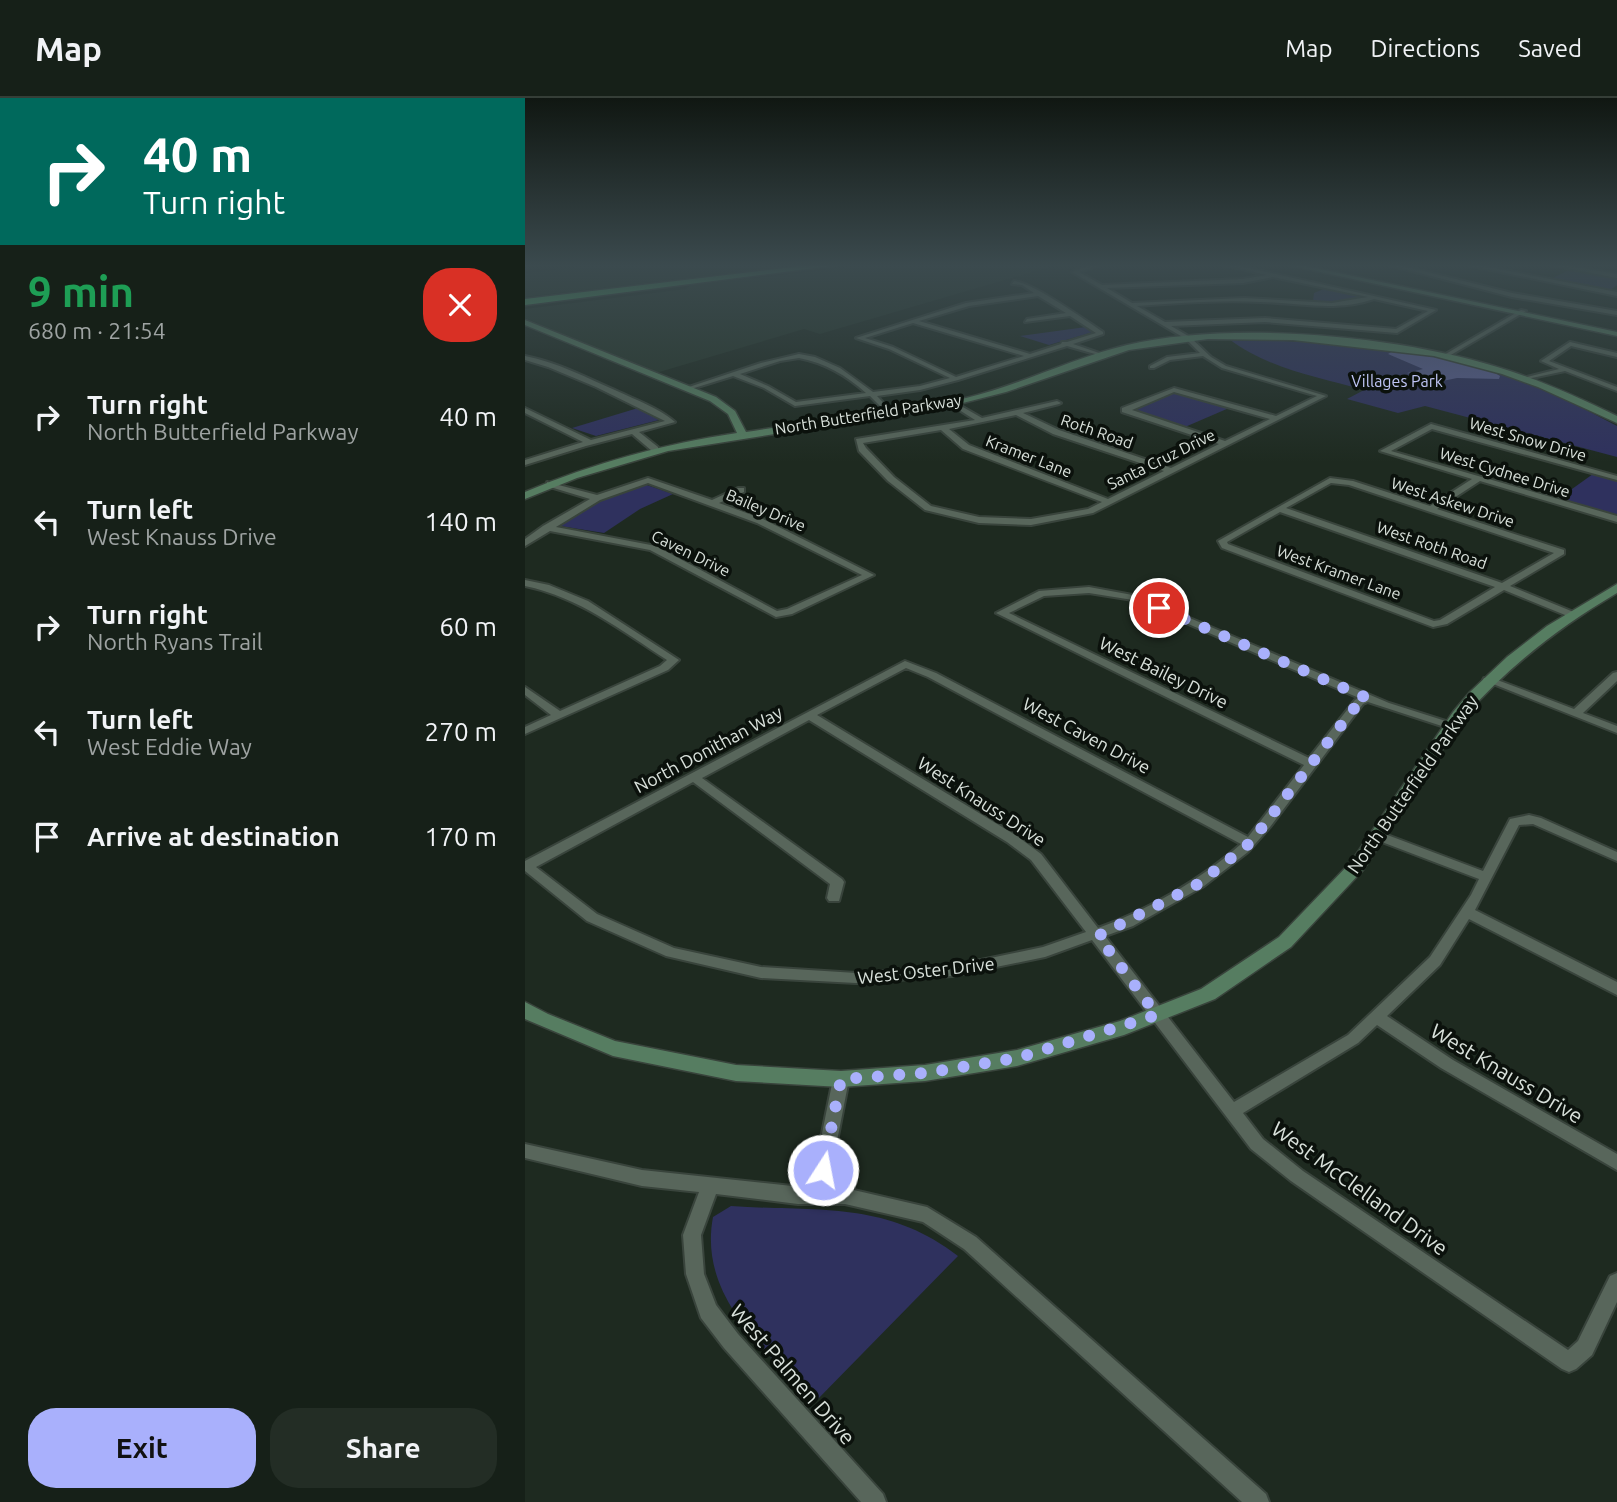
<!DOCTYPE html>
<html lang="en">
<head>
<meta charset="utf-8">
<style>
	:root { --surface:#162018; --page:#232d25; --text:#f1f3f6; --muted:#9ea3a2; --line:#353e37; --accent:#a9b0fc }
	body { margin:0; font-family:Ubuntu,sans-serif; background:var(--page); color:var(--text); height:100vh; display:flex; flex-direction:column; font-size:26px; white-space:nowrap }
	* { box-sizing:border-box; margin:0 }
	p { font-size:23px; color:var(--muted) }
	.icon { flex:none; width:38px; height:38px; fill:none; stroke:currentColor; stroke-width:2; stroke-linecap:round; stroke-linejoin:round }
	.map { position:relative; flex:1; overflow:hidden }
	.sheet { display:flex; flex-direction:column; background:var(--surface); width:525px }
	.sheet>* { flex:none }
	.guide { background:#00695c; color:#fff; overflow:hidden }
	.pin { position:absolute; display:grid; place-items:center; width:60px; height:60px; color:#fff; margin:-30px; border:4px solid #fff; border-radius:50%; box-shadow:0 2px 7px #0007 }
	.me { position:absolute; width:77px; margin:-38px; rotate:11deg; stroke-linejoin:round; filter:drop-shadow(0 0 5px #0008) }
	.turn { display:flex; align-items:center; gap:24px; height:147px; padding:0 28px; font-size:32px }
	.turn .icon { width:91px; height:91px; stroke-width:2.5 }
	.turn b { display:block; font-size:49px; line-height:60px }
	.round { display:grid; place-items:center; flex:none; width:74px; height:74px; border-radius:28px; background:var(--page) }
	.overview { display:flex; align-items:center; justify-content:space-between; height:119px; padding:0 28px }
	h1 { font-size:42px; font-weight:700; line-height:52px; color:#1e9e55 }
	.cta { display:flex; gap:14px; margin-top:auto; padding:14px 28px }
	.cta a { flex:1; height:80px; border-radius:28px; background:var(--accent); color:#111; font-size:28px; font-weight:700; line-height:80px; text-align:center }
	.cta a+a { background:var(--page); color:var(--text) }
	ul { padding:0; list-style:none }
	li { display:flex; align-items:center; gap:21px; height:105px; padding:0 28px }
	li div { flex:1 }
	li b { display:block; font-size:26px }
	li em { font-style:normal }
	header { display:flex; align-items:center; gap:42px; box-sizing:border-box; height:98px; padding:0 35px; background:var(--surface); border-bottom:2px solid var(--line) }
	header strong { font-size:33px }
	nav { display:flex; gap:38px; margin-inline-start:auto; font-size:24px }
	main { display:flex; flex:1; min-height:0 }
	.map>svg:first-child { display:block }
	.built { fill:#26362a }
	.green { fill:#2f315e }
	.water { fill:#595d91 }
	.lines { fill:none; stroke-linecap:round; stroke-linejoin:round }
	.street-casing { stroke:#39443c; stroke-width:4 }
	.secondary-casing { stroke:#39443c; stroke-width:3 }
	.highway-casing { stroke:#39443c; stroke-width:3 }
	.street { fill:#58665b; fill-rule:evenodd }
	.secondary { fill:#567d61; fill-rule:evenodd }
	.highway { fill:#52b26e; fill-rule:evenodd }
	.route { stroke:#a9b0fc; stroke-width:12; stroke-dasharray:0 21.6 }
	.labels { text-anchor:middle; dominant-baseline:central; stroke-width:7; stroke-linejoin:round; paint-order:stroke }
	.far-park-label { font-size:16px; fill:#c0c6f6; stroke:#0b110c }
	.far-street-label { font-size:16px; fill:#d9e1db; stroke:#0b110c }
	.street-label { font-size:18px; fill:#d9e1db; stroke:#0b110c }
	.near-street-label { font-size:21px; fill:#d9e1db; stroke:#0b110c }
</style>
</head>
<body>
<header>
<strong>Map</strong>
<nav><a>Map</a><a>Directions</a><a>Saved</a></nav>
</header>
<main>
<section class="sheet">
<div class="guide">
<div class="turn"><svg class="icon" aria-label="right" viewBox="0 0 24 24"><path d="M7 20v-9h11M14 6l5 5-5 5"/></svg><div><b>40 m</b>Turn right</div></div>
</div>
<div class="overview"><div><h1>9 min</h1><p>680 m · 21:54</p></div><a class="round" style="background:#d93025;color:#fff"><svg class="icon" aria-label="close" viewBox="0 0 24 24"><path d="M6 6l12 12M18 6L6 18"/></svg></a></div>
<ul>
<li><svg class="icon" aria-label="right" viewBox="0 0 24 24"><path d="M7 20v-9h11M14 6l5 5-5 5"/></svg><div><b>Turn right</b><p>North Butterfield Parkway</p></div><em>40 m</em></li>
<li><svg class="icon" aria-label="left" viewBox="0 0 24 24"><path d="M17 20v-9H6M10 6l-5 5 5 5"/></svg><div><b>Turn left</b><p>West Knauss Drive</p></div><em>140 m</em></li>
<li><svg class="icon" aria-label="right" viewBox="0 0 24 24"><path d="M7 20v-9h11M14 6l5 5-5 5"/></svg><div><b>Turn right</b><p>North Ryans Trail</p></div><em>60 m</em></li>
<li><svg class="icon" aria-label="left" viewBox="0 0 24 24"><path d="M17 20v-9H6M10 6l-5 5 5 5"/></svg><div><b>Turn left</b><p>West Eddie Way</p></div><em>270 m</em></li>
<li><svg class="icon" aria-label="arrive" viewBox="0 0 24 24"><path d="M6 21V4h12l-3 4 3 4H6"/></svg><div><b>Arrive at destination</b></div><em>170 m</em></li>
</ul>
<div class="cta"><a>Exit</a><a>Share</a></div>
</section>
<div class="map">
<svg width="1092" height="1404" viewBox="0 0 1092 1404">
	<rect width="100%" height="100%" fill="#1e2a20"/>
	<g class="built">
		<polygon points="75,167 274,167 0,199 0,175"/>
		<polygon points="343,167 531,167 295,236 279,231 131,275 0,220 0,211 161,191 166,187"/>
	</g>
	<g class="green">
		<polygon points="1044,172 1092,180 1092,187 1084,193 1022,183"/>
		<polygon points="801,190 840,199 841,201 818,205 788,203 789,195"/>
		<polygon points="561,229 568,234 524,247 495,238"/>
		<path d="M704 241C790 244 882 246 965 271 1010 284 1051 306 1092 328V359L900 308 873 315 822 301 839 292C792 279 744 271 704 241Z"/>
		<polygon points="648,295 654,295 704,310 660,329 608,311"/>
		<polygon points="113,310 134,322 71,338 47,330"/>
		<polygon points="1068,376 1092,382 1092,416 1085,417 1033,401"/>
		<polygon points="119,386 148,396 115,411 79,435 35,428 34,425 71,404"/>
		<path d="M206 1108C292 1114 360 1102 433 1158L289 1305C241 1252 173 1199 188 1119Z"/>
	</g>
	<path class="water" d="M866 254C886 254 962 266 975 278L974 281 932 280 913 284 882 275 898 271 863 256Z"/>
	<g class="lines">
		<g class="street-casing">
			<g id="street">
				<path d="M566 167H575L554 174 577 187 718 181 742 177 700 167H710L911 212 872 235 740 224 646 228 665 239 686 259 701 268 801 298 568 415 506 427 454 425 400 412 363 383 334 353 331 341 450 322 425 306V304H429L457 320 532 303 536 305 534 306 498 315 534 332 646 370 694 346 597 314V310L649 290 751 318 792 298 697 270 678 258 645 262 629 270H625V268L642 259 675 255 661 241 547 174ZM748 179 843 199 807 205 719 200 607 205 582 190 718 185ZM849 201 903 213 871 231 740 220 640 224 612 208C653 205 695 202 736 204 775 205 812 214 849 201ZM649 294 745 321 700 343 607 312ZM491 317 528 336 639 373 583 401 444 347 424 331ZM416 332 438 351 577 404 563 411 506 421 454 419 406 408 369 379 341 350 338 345Z"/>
				<polygon points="864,167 874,167 987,195 1092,213 1092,217 987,199"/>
				<polygon points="942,167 953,167 1092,194 1092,198"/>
				<polygon points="1027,167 1039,167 1092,176 1092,180"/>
				<path d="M489 183C510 186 557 220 578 234V236L548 246 577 256V258L542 248 433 282 395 292 352 298 369 316 365 318 345 298 270 308 239 290 208 278 166 291 161 290 236 265 274 256 290 259 315 270 348 294 395 288 425 280 364 251 331 240 441 205 509 195 497 187 487 186ZM513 198 541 215 502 221 500 224 545 218 571 235 542 244H537L536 246 505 256 394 223 444 208ZM388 225 499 258 431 279 368 249 340 240ZM274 260C300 265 321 277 341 295L271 304 243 288 215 276 255 263Z"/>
				<polygon points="996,212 1001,213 924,258 919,257"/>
				<polygon points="1045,244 1092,255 1092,259 1046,248 1024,263 1092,289 1092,293 1040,273 1002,281 1002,279 1034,271 1016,263"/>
				<path d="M0 258C32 264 62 280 92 293 111 302 134 310 150 324L114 334 133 349V353H127L107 336 61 348 0 367V362L58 344 0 315V310L66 342 140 323 71 289 23 269 0 262Z"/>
				<path d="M906 326 1092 378V382L907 331 866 353 1092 418V424L955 383 912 411 1039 452V456L985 488 1051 515V519H1045L979 492 922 526 908 529 697 450 693 443 805 380 828 383 905 408 947 381 855 353ZM806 385 824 387 1029 455 977 485 761 410ZM755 414 970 489 915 522 909 523 703 446 702 444Z"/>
				<path d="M123 380 187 402 213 390H219V394L194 405 238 421 349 477 267 516 251 519 125 452 25 433 0 448V441L18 428 65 401 22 388V384L72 397ZM123 385 232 425 337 477 262 511 252 513 131 448 31 429 75 402Z"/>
				<path d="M0 482 24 487 63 503 154 562 143 572 0 636V629L26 617 0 597V589L35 613 135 568 142 562C97 533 54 499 0 488Z"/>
				<path d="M564 489 613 498 864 605 930 626 932 628 926 631 843 604 838 606 745 729 723 754 679 788 608 828 580 838 709 1004 823 937 905 859 946 797 954 781 849 741 847 738 849 735H857L958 773 985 721 1004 717 1016 720 1092 754V763L1008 726 994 727 950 812 1092 884V897L944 821 915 867 862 918 928 962 1092 1056V1072L916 970 852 927 833 945 718 1015 738 1041 778 1073 1043 1252 1053 1243 1085 1178 1092 1175V1204L1067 1257 1051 1271 1044 1274 1037 1271 766 1083 726 1051 567 842 520 859 427 878 331 885 236 880 141 858 62 823 0 773V763L380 563 411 575 723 739 779 667 471 515 514 493ZM564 495 608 502 834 600 830 602 784 660 484 515 519 498ZM381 570 403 579 716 746C677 781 623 812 573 830L516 756 492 738 292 617ZM284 622 482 744 506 762 561 834 518 849 427 868 331 875 236 869 149 850 72 816 11 769 168 684 305 786 302 800 304 803H314L319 784 317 781 177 680Z"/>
				<polygon points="1092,574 1092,583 1058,615 1092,628 1092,635 958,582 959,580 967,580 1049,611 1088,575"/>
				<polygon points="316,974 322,976 324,981 303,1090 320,1090 402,1109 451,1139 741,1396 744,1404 717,1404 439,1151 398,1124 320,1106 273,1106 191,1096 176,1137 179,1176 191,1207 213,1236 358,1396 361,1404 336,1404 199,1250 176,1220 161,1176 158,1137 174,1094 117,1088 0,1060 0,1046 117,1072 286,1090 308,981 310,976"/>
			</g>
		</g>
		<g class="secondary-casing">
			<g id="secondary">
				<polygon points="763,167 776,167 1092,234 1092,238"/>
				<path d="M0 222 191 299 210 313 221 334C294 322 369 316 441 300 496 287 547 260 602 247 710 222 880 238 985 273 1022 285 1057 301 1092 318V325L1013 289 977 276 909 258 768 242 683 241 604 252 481 294 426 308 143 353 52 380 0 401V394C69 365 138 346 212 335L203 316 185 303 0 227Z"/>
				<path d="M1092 486V495C1034 529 983 569 938 620L838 772 766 849 690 901 599 937 492 968 400 983 316 989 211 983 88 958 0 921V904L23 916 90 943 211 967 316 973 400 967 492 952 595 923 676 891 754 839 826 764 928 614 945 594 982 559 1022 528Z"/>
			</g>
		</g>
		<g class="highway-casing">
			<polygon id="highway" points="286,167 313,167 0,207 0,201"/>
		</g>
		<use href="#street" class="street"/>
		<use href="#secondary" class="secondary"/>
		<use href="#highway" class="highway"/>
	</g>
	<linearGradient id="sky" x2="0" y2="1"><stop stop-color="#101712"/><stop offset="0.46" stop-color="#3b4a4e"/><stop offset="1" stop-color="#3b4a4e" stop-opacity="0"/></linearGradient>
	<rect width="1092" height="364" fill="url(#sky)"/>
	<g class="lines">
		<polyline class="route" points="298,1072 316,981 400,975 492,960 632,917 573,838 673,786 725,745 834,604 842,600 634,510"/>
	</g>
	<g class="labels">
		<g class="far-park-label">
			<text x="872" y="283">Villages Park</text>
		</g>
		<g class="far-street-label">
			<text transform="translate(343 316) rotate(-9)">North Butterfield Parkway</text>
			<text transform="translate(572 333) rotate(19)">Roth Road</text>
			<text transform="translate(1003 341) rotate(16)">West Snow Drive</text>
			<text transform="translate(504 358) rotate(21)">Kramer Lane</text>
			<text transform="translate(636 361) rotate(-26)">Santa Cruz Drive</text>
			<text transform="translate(980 374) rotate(17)">West Cydnee Drive</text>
			<text transform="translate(928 404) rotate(18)">West Askew Drive</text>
			<text transform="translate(241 412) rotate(23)">Bailey Drive</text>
			<text transform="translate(907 447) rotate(19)">West Roth Road</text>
			<text transform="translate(166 455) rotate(26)">Caven Drive</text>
			<text transform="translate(814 474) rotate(20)">West Kramer Lane</text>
		</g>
		<g class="street-label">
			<text transform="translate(639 574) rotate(26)">West Bailey Drive</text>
			<text transform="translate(562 637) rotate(28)">West Caven Drive</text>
			<text transform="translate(183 651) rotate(-28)">North Donithan Way</text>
			<text transform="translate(887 686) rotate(-55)">North Butterfield Parkway</text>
			<text transform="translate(457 703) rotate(33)">West Knauss Drive</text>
			<text transform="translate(401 872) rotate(-6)">West Oster Drive</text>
		</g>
		<g class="near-street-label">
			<text transform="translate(982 975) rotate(31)">West Knauss Drive</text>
			<text transform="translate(835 1090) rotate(36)">West McClelland Drive</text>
			<text transform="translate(268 1276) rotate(49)">West Palmen Drive</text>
		</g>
	</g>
</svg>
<div class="pin" style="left:634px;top:510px;background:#d93025"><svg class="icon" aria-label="arrive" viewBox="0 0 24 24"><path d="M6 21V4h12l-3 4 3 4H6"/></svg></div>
<svg class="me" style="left:298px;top:1072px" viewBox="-20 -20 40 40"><circle r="17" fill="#a9b0fc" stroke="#fff" stroke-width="3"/><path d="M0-11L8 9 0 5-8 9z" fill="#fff"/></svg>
</div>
</main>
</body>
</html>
